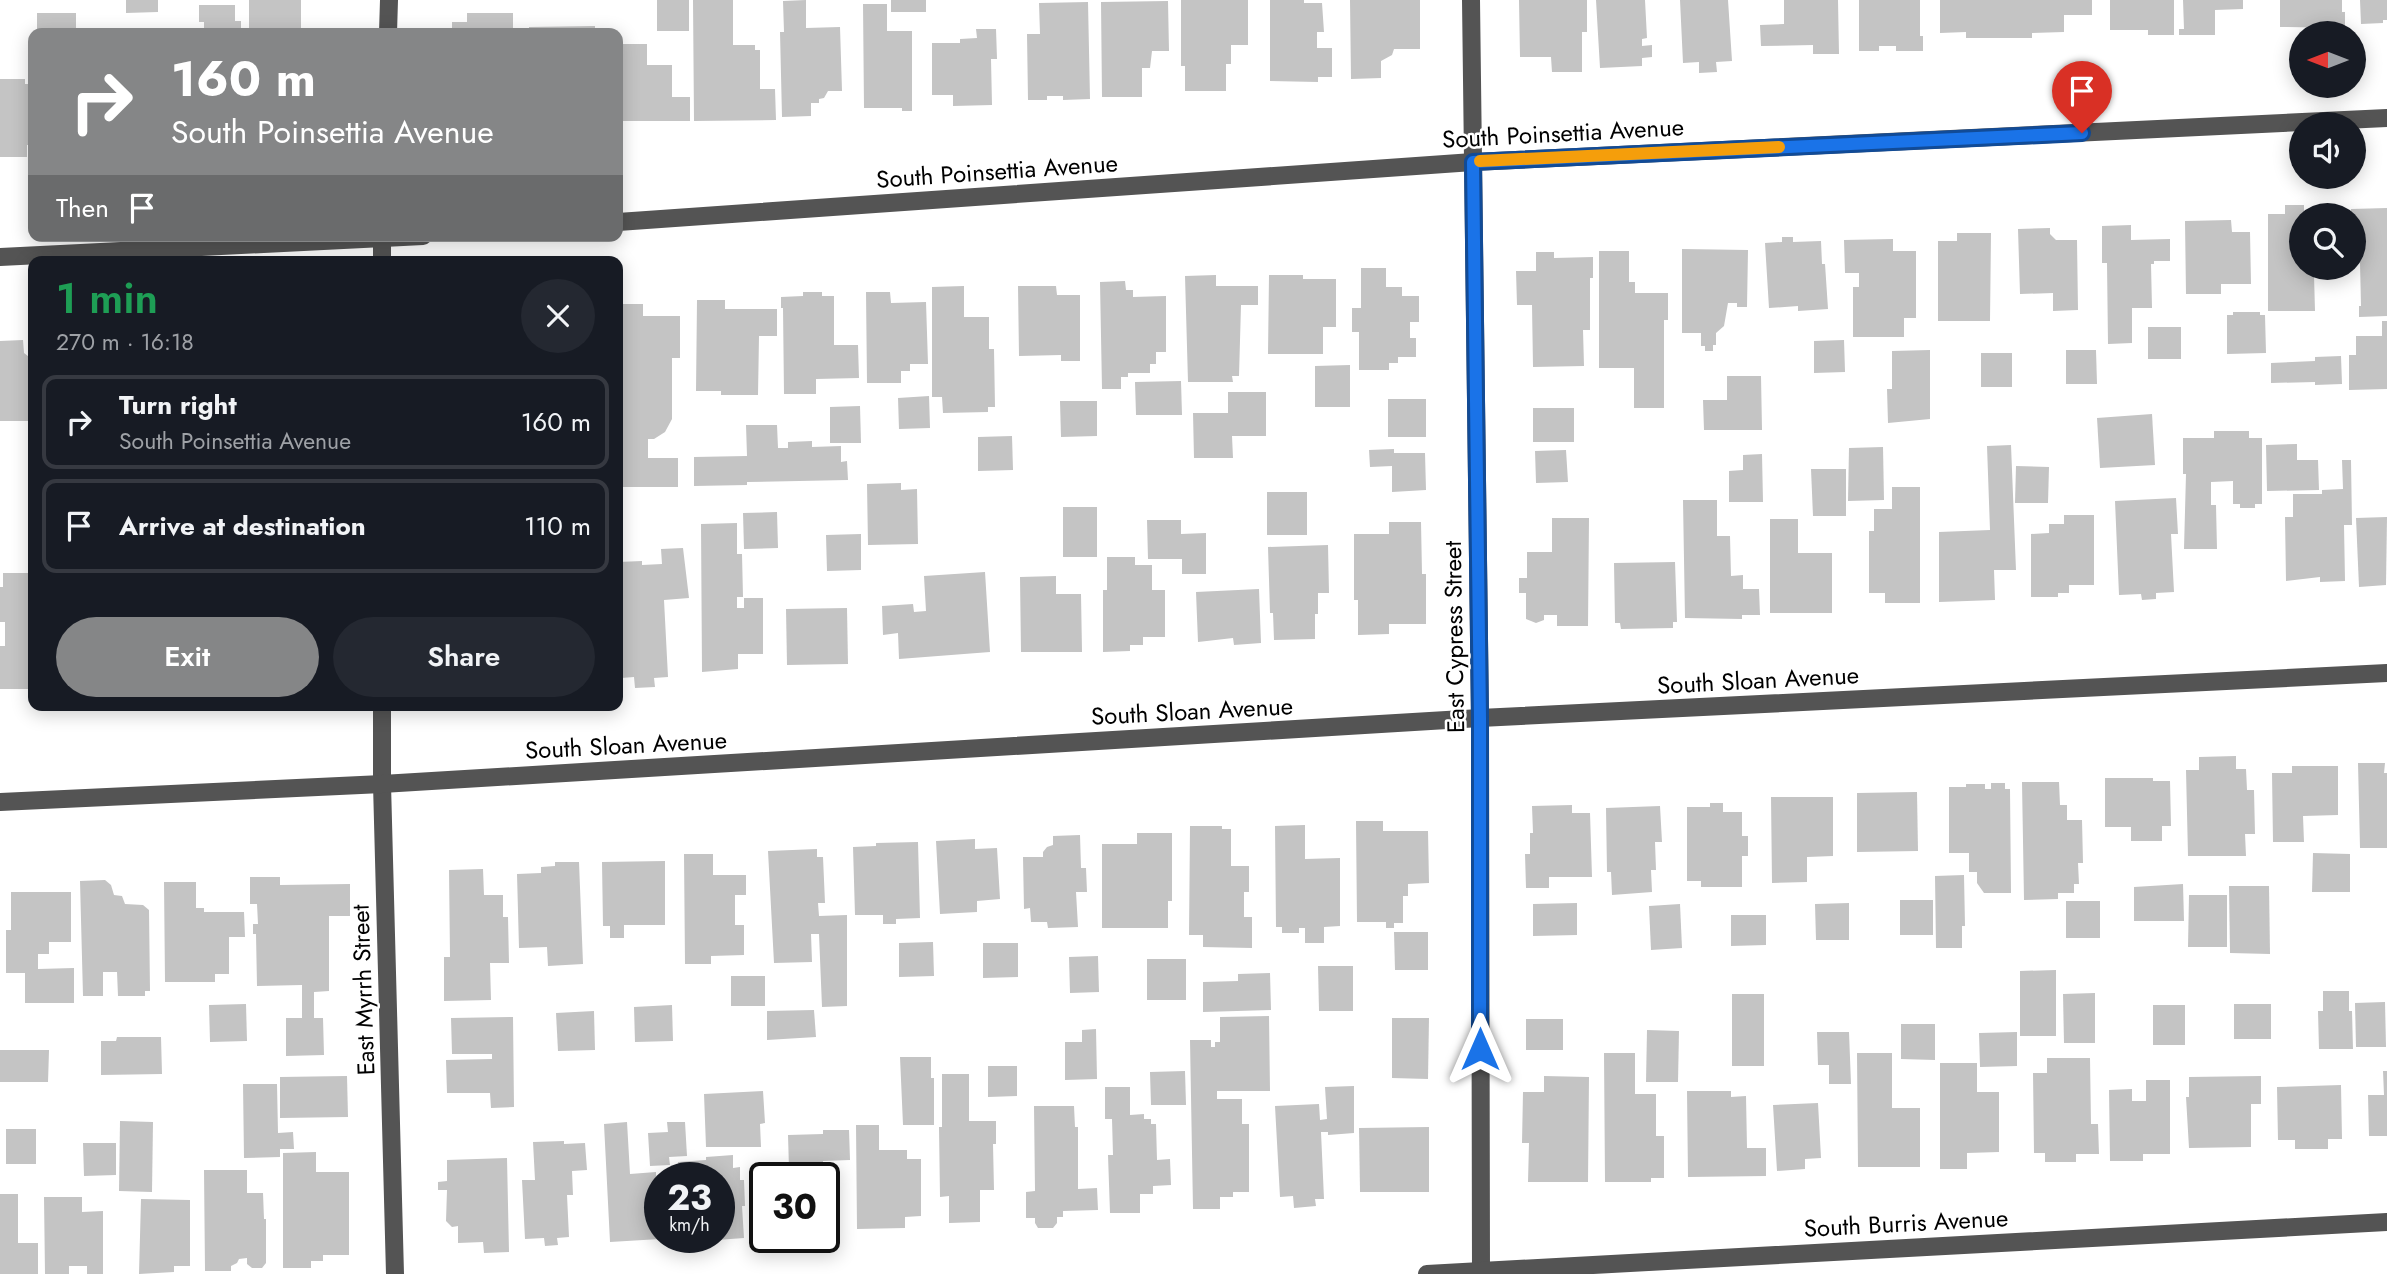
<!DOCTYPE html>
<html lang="en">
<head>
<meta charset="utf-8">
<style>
	:root { --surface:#171b24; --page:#242831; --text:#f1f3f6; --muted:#9ea1a6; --line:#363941; --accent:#858687 }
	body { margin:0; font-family:Jost,sans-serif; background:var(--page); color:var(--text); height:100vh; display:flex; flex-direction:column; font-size:26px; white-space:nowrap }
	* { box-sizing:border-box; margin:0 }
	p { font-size:23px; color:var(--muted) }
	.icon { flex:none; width:38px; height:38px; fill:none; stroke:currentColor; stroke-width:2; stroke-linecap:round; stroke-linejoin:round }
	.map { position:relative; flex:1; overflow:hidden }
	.details { position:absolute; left:28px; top:256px; width:595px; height:455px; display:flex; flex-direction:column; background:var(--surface); border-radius:14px; box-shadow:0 4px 18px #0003 }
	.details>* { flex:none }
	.guide { position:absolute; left:28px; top:28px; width:595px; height:214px; border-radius:14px; box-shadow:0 4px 18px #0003; background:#858687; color:#fff; overflow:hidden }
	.needle { width:46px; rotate:270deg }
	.buttons { position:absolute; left:2289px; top:21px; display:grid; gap:14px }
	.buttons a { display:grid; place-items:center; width:77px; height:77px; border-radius:50%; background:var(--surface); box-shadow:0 4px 18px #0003; font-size:35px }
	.speed { position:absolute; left:644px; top:1162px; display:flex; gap:14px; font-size:35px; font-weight:700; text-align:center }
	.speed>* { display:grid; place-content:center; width:91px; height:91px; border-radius:50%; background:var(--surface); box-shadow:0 4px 18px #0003; line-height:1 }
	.speed small { font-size:18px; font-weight:400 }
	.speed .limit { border:4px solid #111; border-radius:10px; background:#fff; color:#111 }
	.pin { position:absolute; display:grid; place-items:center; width:60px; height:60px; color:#fff; margin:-72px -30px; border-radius:50% 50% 50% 0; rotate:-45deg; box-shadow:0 0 7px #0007 }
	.pin .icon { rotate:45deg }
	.me { position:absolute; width:77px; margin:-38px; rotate:0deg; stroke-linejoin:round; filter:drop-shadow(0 0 5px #0008) }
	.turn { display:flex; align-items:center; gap:24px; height:147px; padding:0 28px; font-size:32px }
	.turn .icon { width:91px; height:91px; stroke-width:2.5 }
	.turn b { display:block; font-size:49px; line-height:60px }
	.then { display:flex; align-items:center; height:66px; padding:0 28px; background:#0003; gap:14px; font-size:26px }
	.round { display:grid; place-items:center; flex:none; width:74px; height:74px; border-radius:37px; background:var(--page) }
	.summary { display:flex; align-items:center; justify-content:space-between; height:119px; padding:0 28px }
	h1 { font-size:42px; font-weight:600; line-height:52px; color:#1e9e55 }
	.button { display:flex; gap:14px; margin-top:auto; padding:14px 28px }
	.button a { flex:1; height:80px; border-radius:42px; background:var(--accent); color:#fff; font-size:28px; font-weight:600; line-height:80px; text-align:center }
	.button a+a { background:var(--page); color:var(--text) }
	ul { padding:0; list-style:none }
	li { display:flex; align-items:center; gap:21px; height:94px; margin:0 14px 10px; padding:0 14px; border:4px solid var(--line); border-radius:14px }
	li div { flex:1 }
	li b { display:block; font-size:26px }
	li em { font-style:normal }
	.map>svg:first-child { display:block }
	.building { fill:#c4c4c4 }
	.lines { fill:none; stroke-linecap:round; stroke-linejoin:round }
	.minor { stroke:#545454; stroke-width:18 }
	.route-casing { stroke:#114b97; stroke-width:18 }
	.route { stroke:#1a73e8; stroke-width:12 }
	.slow { stroke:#f59e0b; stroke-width:12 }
	.labels { text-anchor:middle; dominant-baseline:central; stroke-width:5; stroke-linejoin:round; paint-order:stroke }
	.street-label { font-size:24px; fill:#000; stroke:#fff }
</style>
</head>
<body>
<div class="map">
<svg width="2387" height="1274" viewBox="0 0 2387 1274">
	<rect width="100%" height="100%" fill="#fff"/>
	<g class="building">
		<polygon points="126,0 158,0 158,12 126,13"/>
		<rect x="249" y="0" width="52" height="33"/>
		<rect x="657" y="0" width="32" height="31"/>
		<polygon points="693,0 733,0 733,45 755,45 755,50 760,50 760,89 775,89 776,120 694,121"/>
		<polygon points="806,0 806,28 840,27 842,91 828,91 824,98 819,99 819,103 811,103 811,116 782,117 780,32 784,32 783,1"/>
		<rect x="891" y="0" width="35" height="12"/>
		<polygon points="1181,0 1248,0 1248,45 1231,45 1231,64 1226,64 1226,91 1185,91 1185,66 1181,66"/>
		<polygon points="1270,0 1304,0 1304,3 1322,3 1324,32 1317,32 1317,48 1332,48 1332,77 1318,77 1318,82 1270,81"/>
		<polygon points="1350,0 1420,0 1420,49 1394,49 1392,55 1381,61 1381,78 1351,79"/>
		<polygon points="1519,0 1587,0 1587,32 1582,32 1582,72 1552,72 1551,57 1520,57"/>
		<polygon points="1596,0 1645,0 1647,38 1642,39 1642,46 1652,45 1652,57 1642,58 1642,66 1600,68"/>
		<polygon points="1680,0 1728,0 1732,61 1716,62 1717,72 1699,73 1699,62 1683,63"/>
		<polygon points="1784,0 1838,0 1839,54 1813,54 1813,45 1761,46 1760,25 1784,24"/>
		<polygon points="1859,0 1920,0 1920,36 1923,36 1923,51 1896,51 1896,46 1879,46 1879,51 1859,51"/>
		<polygon points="1940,0 2092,0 2092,15 2064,15 2064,32 2032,33 2032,38 1966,38 1966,32 1940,33"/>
		<polygon points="2110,0 2174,0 2174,35 2148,35 2148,30 2110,30"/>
		<polygon points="2183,0 2243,0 2243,9 2215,10 2215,35 2179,35 2179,29 2184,29"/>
		<polygon points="2280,0 2342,0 2342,12 2345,12 2345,28 2280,27"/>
		<polygon points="2360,0 2387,0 2387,20 2383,20 2383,23 2361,24"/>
		<polygon points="1168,1 1169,51 1152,51 1150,68 1142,68 1142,97 1102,97 1101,2"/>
		<polygon points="1088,2 1090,99 1063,100 1063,96 1047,96 1047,100 1028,100 1027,34 1040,34 1039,3"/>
		<polygon points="863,4 887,4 887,31 912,31 912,111 902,111 902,108 864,108"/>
		<polygon points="199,5 235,5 235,21 241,21 241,33 204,33 204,22 199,22"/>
		<rect x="37" y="13" width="39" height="20"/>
		<polygon points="467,13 513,13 513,33 452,33 452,22 467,22"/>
		<polygon points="595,26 595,33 529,33 529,27"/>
		<polygon points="976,29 996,29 997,59 991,59 992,105 953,106 953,95 932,95 932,43 960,43 960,39 977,38"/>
		<polygon points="618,44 647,44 647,65 672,65 672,97 690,97 690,121 618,121"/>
		<polygon points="0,79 25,79 25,84 33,84 33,145 27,145 27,157 0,157"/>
		<polygon points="2285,205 2304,205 2304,215 2301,215 2301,268 2322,268 2322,275 2314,275 2315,311 2268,311 2268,214 2285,214"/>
		<polygon points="2387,208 2387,316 2359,317 2359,306 2361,306 2360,262 2356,262 2354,215 2351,215 2351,209"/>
		<rect x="2319" y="210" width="28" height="5"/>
		<polygon points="2231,220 2232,232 2250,232 2251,284 2221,284 2221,294 2186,294 2185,221"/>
		<polygon points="2131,225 2131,240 2170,239 2170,261 2154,261 2154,264 2151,264 2152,308 2132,308 2132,343 2108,344 2107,263 2102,263 2102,226"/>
		<polygon points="2050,228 2050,234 2056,240 2077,240 2078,310 2053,311 2053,293 2020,294 2018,229"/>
		<polygon points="1957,233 1991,233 1990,321 1938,321 1938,241 1957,241"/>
		<polygon points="1782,237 1793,237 1793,242 1821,241 1822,264 1825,264 1828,309 1798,311 1798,306 1769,308 1765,243 1782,242"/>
		<polygon points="1893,239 1893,251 1916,251 1916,318 1904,318 1904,337 1853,337 1853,287 1859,287 1859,273 1845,273 1844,240"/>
		<polygon points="1682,249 1748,250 1747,307 1737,307 1737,303 1728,303 1724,326 1716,333 1716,345 1713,345 1713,351 1705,351 1705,346 1701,346 1701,333 1682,333"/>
		<polygon points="1599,251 1629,251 1629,282 1635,282 1635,293 1668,293 1668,320 1664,320 1664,408 1634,408 1634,368 1599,368"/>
		<polygon points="1536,252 1554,252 1554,258 1593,257 1593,278 1590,278 1590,330 1583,330 1584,366 1533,367 1532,305 1517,305 1516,271 1536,271"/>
		<polygon points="1361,268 1386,268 1386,287 1402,287 1402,296 1419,296 1419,322 1410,322 1410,338 1416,338 1416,357 1398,357 1398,363 1389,363 1389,370 1359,370 1359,332 1352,332 1352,308 1361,308"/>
		<polygon points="1216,275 1216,286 1258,286 1258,305 1241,305 1239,376 1232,376 1233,382 1188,382 1185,276"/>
		<polygon points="1269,275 1303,275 1303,279 1336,279 1336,327 1323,327 1323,354 1268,354"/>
		<polygon points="1125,281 1126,290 1133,290 1133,297 1166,296 1166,352 1156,352 1156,364 1150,364 1150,373 1128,373 1128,377 1121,377 1121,389 1102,389 1100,282"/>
		<polygon points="964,286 964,317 989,317 989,349 994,349 995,407 988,407 988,412 943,413 942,397 932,397 932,287"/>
		<polygon points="1018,286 1056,286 1057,295 1080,295 1080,361 1061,361 1061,355 1019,356"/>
		<polygon points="803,292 822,292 822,296 834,296 834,345 858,345 859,378 816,379 816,394 784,394 783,308 781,308 781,297 803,296"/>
		<polygon points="866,292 890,292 891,303 926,302 928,364 910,364 910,371 901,371 901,383 867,383"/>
		<polygon points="697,300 725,300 725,309 777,309 777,336 759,336 758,395 721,395 721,391 696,391"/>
		<polygon points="618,304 643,304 643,316 680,316 680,358 672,358 672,419 665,432 654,439 648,439 648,458 678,458 678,487 618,487"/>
		<polygon points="2233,312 2260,312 2260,315 2265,315 2266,353 2227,354 2227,315 2233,315"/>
		<polygon points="2382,321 2387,321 2387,389 2349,390 2349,355 2356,355 2356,336 2382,336"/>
		<rect x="2148" y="327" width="33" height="32"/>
		<polygon points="23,340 24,353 33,360 33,421 0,421 0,341"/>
		<polygon points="1844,340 1845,372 1814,373 1814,341"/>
		<polygon points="1930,350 1930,419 1888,423 1887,389 1892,389 1892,351"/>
		<polygon points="2066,350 2096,350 2097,384 2066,384"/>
		<rect x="1981" y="353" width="31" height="34"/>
		<polygon points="2341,356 2342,384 2315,385 2315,382 2271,383 2271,363 2315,361 2315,357"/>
		<polygon points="1350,365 1350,407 1315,407 1315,366"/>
		<polygon points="1727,376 1761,376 1762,430 1704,430 1703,400 1727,400"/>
		<polygon points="1181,381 1182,415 1136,415 1135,382"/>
		<polygon points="1228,392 1266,392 1266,436 1232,436 1233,458 1194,458 1193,413 1228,413"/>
		<polygon points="929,396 930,428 899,429 898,398"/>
		<rect x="1388" y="399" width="38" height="38"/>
		<polygon points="1060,401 1097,401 1097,436 1061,437"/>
		<polygon points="860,406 861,443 830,443 830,407"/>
		<rect x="1533" y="408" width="41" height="34"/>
		<polygon points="2152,414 2155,465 2100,468 2097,418"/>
		<polygon points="746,425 777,425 778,448 788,448 788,442 812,441 812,447 841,446 841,462 847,461 848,480 747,482 747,485 694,486 694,457 747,456"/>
		<polygon points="2214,431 2249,431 2249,438 2262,438 2262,504 2255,504 2255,508 2240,508 2240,504 2233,504 2233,481 2211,482 2211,505 2216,505 2217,549 2184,549 2186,474 2183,474 2183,438 2214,438"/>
		<polygon points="1012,436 1013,470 978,471 978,437"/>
		<polygon points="2297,444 2297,460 2318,460 2319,490 2267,491 2266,445"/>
		<polygon points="2011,445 2016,570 1994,570 1995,600 1939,602 1939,532 1990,530 1987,446"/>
		<polygon points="1883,447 1884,500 1848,501 1849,448"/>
		<polygon points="1394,449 1394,453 1425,453 1426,490 1392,492 1392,466 1370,467 1369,450"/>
		<polygon points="1566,450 1568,482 1536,483 1535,451"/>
		<polygon points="1762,454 1763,502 1729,502 1729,471 1743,470 1743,455"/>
		<polygon points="2342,460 2351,460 2352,525 2344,525 2345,581 2320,582 2320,577 2286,581 2285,517 2293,517 2293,494 2322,494 2322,490 2343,489"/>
		<polygon points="2016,466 2049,467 2048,503 2015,503"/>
		<polygon points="1811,469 1846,469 1846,516 1813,516"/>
		<polygon points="901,483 901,490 917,489 918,544 868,545 867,484"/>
		<polygon points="1892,487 1920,487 1920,603 1885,603 1885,593 1869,593 1869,531 1874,531 1874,509 1892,509"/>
		<rect x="1267" y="492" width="40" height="43"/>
		<polygon points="2176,498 2178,534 2171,534 2174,592 2156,593 2156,599 2142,600 2141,594 2119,595 2115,501"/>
		<polygon points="1683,500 1717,500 1717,536 1730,536 1731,576 1743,575 1743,589 1759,589 1760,615 1742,615 1742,619 1685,618"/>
		<rect x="1063" y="507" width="34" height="50"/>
		<polygon points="777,512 778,548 744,549 743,513"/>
		<polygon points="2064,515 2094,515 2094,585 2069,585 2069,593 2058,593 2058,597 2031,597 2031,534 2049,533 2049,524 2064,524"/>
		<polygon points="2387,517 2386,585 2359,587 2356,518"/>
		<polygon points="1552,518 1589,518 1588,626 1557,626 1557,615 1544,615 1544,620 1536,623 1526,619 1526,593 1519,593 1519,578 1527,578 1527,552 1552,552"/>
		<polygon points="1770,519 1798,519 1798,553 1832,553 1832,613 1770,613"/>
		<polygon points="1147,520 1181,520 1181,534 1206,533 1206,574 1182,574 1182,559 1148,559"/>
		<polygon points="1389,522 1421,522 1422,574 1426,574 1426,624 1389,624 1389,634 1358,635 1358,600 1354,600 1354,534 1389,534"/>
		<polygon points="737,523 737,554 742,554 743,597 737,597 737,608 744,608 744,598 763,598 763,654 738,654 738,669 702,672 701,524"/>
		<polygon points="861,534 861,570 827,571 826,535"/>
		<polygon points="1328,545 1329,593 1318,593 1318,614 1315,614 1315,639 1274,640 1273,613 1270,613 1268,547"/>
		<polygon points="683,548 689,598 664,600 668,677 654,678 655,687 635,688 634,677 621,678 618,562 642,561 642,565 662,564 661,549"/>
		<polygon points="1107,557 1135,557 1135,565 1152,565 1152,590 1165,590 1165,637 1143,637 1143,645 1130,645 1130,651 1103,652 1103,590 1107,590"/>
		<polygon points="1675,562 1677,622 1673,622 1673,628 1621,629 1620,623 1615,623 1614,563"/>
		<polygon points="985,572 990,652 899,659 898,633 883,635 882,606 913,604 914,612 926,611 924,576"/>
		<polygon points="3,573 33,573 33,689 0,689 0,646 5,646 5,622 0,622 0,587 3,587"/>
		<polygon points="1056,576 1056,594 1081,594 1082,652 1021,652 1020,577"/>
		<polygon points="1259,589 1261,643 1234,645 1233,638 1198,642 1196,592"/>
		<polygon points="847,608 848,664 787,665 786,609"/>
		<polygon points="2236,756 2236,769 2246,769 2247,790 2254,790 2255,834 2245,834 2246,856 2188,856 2186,770 2199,770 2199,757"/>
		<polygon points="2358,763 2385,763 2384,773 2387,773 2387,848 2360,848"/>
		<polygon points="2292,766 2338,766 2338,815 2303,816 2304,842 2273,842 2272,773 2292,773"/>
		<polygon points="2105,778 2153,778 2153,781 2170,781 2171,826 2162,826 2162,841 2131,841 2131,827 2105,827"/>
		<polygon points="2022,782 2059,782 2060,805 2067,805 2067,820 2082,820 2083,863 2078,863 2079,884 2074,884 2074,893 2058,893 2058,899 2024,900"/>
		<polygon points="1991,783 2005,783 2005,789 2010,789 2011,893 1984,893 1977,883 1977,872 1969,872 1969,853 1949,853 1949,787 1966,787 1966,784 1985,784 1985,789 1991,789"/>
		<polygon points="1917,792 1918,851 1857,852 1857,793"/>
		<polygon points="1771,797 1833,797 1833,856 1807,857 1807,882 1772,883"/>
		<polygon points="1710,803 1723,803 1723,812 1742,812 1742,836 1748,836 1748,856 1742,856 1742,887 1701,887 1701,881 1687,881 1687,807 1710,807"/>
		<polygon points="1572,805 1572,813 1590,813 1592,877 1549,877 1549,888 1526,888 1525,854 1530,854 1530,833 1533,833 1532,806"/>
		<polygon points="1660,806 1662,842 1655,842 1656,870 1651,870 1652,892 1612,895 1611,872 1607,872 1606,808"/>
		<polygon points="1356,821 1383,821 1383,831 1428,831 1429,883 1408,884 1408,896 1403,896 1403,923 1394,923 1394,928 1386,928 1386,922 1357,922"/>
		<polygon points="1305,825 1305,859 1340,858 1340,926 1324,927 1324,943 1305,943 1305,928 1299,928 1299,933 1282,933 1282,927 1276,927 1275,826"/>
		<polygon points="1190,826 1222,826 1222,829 1231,829 1231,866 1249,866 1249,892 1244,892 1244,917 1252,917 1252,948 1203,947 1203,935 1189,935"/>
		<polygon points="1137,833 1172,833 1172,901 1168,901 1168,928 1102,928 1102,844 1137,844"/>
		<polygon points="1080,835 1081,868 1086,868 1087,892 1076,892 1078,927 1048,928 1047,922 1031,922 1030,908 1024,909 1023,857 1043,857 1043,852 1047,847 1053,845 1053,836"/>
		<polygon points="975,839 975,849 997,848 1000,899 977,901 977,912 940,914 936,841"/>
		<polygon points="918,842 920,918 896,919 896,924 883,924 883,915 855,915 853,847 876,846 876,843"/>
		<polygon points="817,849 817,857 823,857 825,903 818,903 819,916 847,915 847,1006 822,1007 819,934 811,934 812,962 774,963 768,851"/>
		<polygon points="2313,853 2350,854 2350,892 2312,892"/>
		<polygon points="684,854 713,854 713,875 746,875 746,895 735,895 735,925 744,925 744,955 711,956 711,964 685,964"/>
		<polygon points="665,861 665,925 624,925 624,938 610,938 610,926 603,926 602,862"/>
		<polygon points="555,862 579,862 583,964 548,966 547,947 519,948 517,874 541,873 541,867 555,866"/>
		<polygon points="483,869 484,895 503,895 503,917 508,917 509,963 490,963 491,1000 444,1001 444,957 450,957 449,870"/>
		<polygon points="1964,875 1965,926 1962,926 1962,948 1936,948 1935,876"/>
		<polygon points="250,877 280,877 280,885 350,884 350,916 329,916 329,991 314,992 314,1018 323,1018 324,1055 286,1056 286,1018 302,1018 302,985 257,986 256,934 253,934 253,924 258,924 257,904 250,904"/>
		<polygon points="105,880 111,885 114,895 122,896 125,904 143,905 149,910 150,991 145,991 145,996 118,996 117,972 103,972 103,996 83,996 80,881"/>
		<polygon points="164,882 196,882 196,908 204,908 204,912 244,912 245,937 229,937 229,974 215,974 215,982 165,982"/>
		<polygon points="2183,884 2184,921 2134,921 2134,887"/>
		<polygon points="2229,886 2269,886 2270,954 2230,953"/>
		<polygon points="11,892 71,892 71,942 49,942 49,954 38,954 38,969 74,968 74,1003 25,1003 25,973 6,973 6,930 11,930"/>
		<polygon points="2189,895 2227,895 2227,947 2188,947"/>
		<rect x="1900" y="900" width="33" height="35"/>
		<rect x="2066" y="901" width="34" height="37"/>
		<polygon points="1577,903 1577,935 1533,936 1533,904"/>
		<polygon points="1849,903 1849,940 1816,940 1815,904"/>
		<polygon points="1680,904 1682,948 1651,950 1649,906"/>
		<polygon points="1731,915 1766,915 1766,945 1731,946"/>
		<polygon points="1394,932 1428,932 1428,970 1395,970"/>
		<polygon points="933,942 934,976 899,977 899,943"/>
		<polygon points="983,943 1018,943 1018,977 983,978"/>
		<polygon points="1098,956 1099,992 1070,993 1069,957"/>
		<rect x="1147" y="959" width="39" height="41"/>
		<polygon points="1318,966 1353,966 1353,1011 1319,1011"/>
		<polygon points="2056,970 2056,1036 2020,1036 2020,971"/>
		<polygon points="1270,973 1271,1010 1203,1012 1203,982 1238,981 1238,974"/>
		<rect x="731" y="976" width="34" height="30"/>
		<polygon points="2323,991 2349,991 2349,1011 2352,1011 2353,1049 2319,1049 2318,1011 2323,1011"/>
		<polygon points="2095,993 2095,1043 2064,1043 2063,994"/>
		<rect x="1732" y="994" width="32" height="72"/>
		<polygon points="2385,1002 2386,1047 2356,1047 2355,1003"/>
		<polygon points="246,1004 247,1041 210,1042 209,1005"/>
		<rect x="2234" y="1004" width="37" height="35"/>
		<polygon points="672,1005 673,1041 635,1042 634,1007"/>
		<rect x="2153" y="1005" width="32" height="40"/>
		<polygon points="814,1010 816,1037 767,1040 767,1011"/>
		<polygon points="594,1011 595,1050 558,1051 556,1013"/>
		<polygon points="1269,1016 1270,1091 1217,1091 1217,1099 1242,1099 1242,1124 1249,1124 1249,1192 1233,1192 1233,1197 1220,1197 1220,1209 1193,1209 1190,1040 1211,1040 1211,1047 1215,1047 1215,1042 1220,1042 1220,1017"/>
		<polygon points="513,1017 514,1107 491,1108 490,1093 447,1093 446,1060 492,1059 492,1054 452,1054 451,1018"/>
		<polygon points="1392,1018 1429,1018 1428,1079 1392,1078"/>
		<rect x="1526" y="1019" width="37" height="31"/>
		<polygon points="1901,1024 1935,1024 1935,1060 1901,1059"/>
		<polygon points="1096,1029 1097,1079 1065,1080 1065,1042 1082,1042 1082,1030"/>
		<polygon points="1647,1030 1679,1031 1678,1082 1646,1082"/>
		<polygon points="1817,1032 1849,1032 1851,1084 1829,1084 1829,1065 1818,1065"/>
		<polygon points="2017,1032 2017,1066 1980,1067 1979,1033"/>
		<polygon points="117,1037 161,1037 162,1074 101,1075 101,1041 116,1041"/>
		<polygon points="0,1050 49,1050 48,1082 0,1082"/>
		<polygon points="1604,1053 1635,1053 1635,1094 1656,1094 1656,1136 1664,1136 1664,1178 1651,1178 1651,1182 1605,1182"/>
		<polygon points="1857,1053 1892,1053 1892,1108 1920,1108 1920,1167 1858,1167"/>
		<polygon points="900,1057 931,1057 931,1078 934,1078 934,1125 903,1125"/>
		<polygon points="2047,1058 2090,1058 2091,1124 2098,1124 2099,1154 2076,1154 2076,1162 2045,1162 2045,1153 2034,1153 2033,1073 2047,1073"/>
		<polygon points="1940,1063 1977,1063 1977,1092 1999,1092 1999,1152 1967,1153 1967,1169 1940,1169"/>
		<polygon points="988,1066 1017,1066 1017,1096 988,1097"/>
		<polygon points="1185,1071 1186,1105 1151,1105 1150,1072"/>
		<polygon points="2383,1071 2387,1071 2387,1136 2369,1136 2368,1095 2384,1095"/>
		<polygon points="942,1074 969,1074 969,1121 996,1121 996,1144 993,1144 994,1190 980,1190 980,1222 949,1223 949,1196 940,1197 939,1127 942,1127"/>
		<polygon points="347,1076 348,1117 280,1118 280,1077"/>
		<polygon points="1544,1076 1589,1077 1588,1182 1528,1182 1529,1143 1522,1143 1523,1092 1544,1092"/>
		<polygon points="2261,1076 2261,1104 2251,1104 2251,1147 2189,1148 2186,1097 2189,1097 2189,1077"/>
		<polygon points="2146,1080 2170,1080 2170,1154 2143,1154 2143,1161 2110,1161 2109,1090 2132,1089 2132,1101 2146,1101"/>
		<polygon points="243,1084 277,1084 278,1133 293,1132 294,1149 280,1149 280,1157 244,1158"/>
		<polygon points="2341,1085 2342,1139 2328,1139 2328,1149 2295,1149 2295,1140 2278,1140 2277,1087"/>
		<polygon points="1354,1086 1354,1133 1328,1135 1328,1132 1321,1132 1324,1199 1315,1199 1316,1206 1294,1208 1293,1196 1280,1197 1275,1106 1319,1104 1320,1120 1327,1119 1325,1087"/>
		<polygon points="1105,1087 1130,1087 1130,1115 1144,1114 1144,1119 1151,1119 1151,1124 1156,1124 1157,1160 1170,1159 1171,1185 1153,1186 1153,1194 1140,1194 1140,1213 1110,1213 1108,1155 1113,1155 1112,1119 1105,1119"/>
		<polygon points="763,1091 765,1123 760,1124 761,1147 706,1147 704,1094"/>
		<polygon points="1687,1091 1731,1091 1731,1097 1746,1096 1747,1148 1766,1148 1766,1176 1688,1177"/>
		<polygon points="1818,1103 1821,1158 1805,1159 1805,1169 1777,1171 1773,1105"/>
		<polygon points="1034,1106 1074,1106 1075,1127 1078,1127 1078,1189 1097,1188 1098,1210 1063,1211 1063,1217 1057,1217 1057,1223 1053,1228 1038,1228 1035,1223 1035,1218 1026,1218 1026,1192 1035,1191"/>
		<polygon points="120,1121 153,1122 152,1192 119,1191"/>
		<polygon points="627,1122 630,1174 656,1172 656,1188 651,1189 653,1224 660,1224 660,1239 610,1242 604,1124"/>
		<polygon points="667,1122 685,1122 687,1156 669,1157 670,1165 650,1166 648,1133 668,1132"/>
		<polygon points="856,1125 879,1125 879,1150 907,1150 907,1159 921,1159 921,1216 905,1217 905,1228 857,1229"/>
		<polygon points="1429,1127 1429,1192 1360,1192 1359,1128"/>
		<rect x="6" y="1129" width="30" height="35"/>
		<polygon points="823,1130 849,1130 850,1160 823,1161 823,1168 831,1168 833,1226 824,1226 824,1178 773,1178 773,1169 789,1169 788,1135 823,1134"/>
		<polygon points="564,1141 564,1144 585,1143 587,1170 572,1171 573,1195 567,1195 569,1237 557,1238 558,1245 545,1246 544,1238 525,1239 522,1180 535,1180 533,1142"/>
		<polygon points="83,1143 116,1143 116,1175 84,1176"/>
		<polygon points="316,1152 316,1172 349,1172 349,1255 323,1255 323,1261 311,1261 311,1268 283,1268 283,1153"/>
		<polygon points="733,1155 733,1168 740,1167 740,1180 744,1180 745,1206 742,1206 744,1238 703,1241 703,1237 719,1237 719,1178 679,1178 678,1162 706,1160 706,1157"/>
		<polygon points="507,1158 509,1252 484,1253 483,1242 458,1243 458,1226 452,1227 446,1221 447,1190 438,1190 438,1182 447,1181 447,1160"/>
		<polygon points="204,1170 247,1170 247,1193 263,1193 264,1219 266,1219 266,1263 262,1268 252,1268 247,1264 247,1258 239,1259 237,1263 231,1266 231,1271 205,1271"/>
		<polygon points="0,1194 18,1194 18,1243 38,1243 38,1274 0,1274"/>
		<polygon points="44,1197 82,1197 82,1212 103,1211 103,1274 87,1274 87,1266 69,1266 69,1274 45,1274"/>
		<polygon points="141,1199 190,1200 190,1266 174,1266 174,1272 139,1274"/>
	</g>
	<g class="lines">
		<g class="minor">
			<polyline points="1471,0 1480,718 1481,1274"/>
			<polyline points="388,33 389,0"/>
			<polyline points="618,222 1473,162 2387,118"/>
			<polyline points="0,257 423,236"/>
			<polyline points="382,261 382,236"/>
			<polyline points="382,705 382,784 395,1274"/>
			<polyline points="0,802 382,784 1480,718 2387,673"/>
			<polyline points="1427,1274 2387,1222"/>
		</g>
	</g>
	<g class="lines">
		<g class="route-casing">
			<polyline id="route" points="1480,1049 1480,718 1473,162 2082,133"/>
		</g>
		<use href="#route" class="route"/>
		<polyline class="slow" points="1480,161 1779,147"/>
	</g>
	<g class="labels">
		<g class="street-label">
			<text transform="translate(1563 133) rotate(-3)">South Poinsettia Avenue</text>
			<text transform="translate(997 171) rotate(-4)">South Poinsettia Avenue</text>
			<text transform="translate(1454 637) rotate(-91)">East Cypress Street</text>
			<text transform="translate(1758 680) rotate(-3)">South Sloan Avenue</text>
			<text transform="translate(1192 711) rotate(-3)">South Sloan Avenue</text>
			<text transform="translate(626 745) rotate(-3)">South Sloan Avenue</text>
			<text transform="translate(363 990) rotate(-92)">East Myrrh Street</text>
			<text transform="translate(1906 1223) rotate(-3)">South Burris Avenue</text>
		</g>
	</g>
</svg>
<div class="buttons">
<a><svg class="needle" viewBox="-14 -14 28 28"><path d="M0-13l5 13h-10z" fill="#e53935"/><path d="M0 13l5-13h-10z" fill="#9ea1a6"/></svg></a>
<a><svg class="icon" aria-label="sound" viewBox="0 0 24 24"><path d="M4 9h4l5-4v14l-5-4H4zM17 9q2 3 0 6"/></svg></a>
<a><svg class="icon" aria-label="search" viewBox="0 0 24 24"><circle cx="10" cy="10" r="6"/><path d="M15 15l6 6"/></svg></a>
</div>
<div class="speed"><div>23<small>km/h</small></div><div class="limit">30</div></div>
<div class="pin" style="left:2082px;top:133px;background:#d93025"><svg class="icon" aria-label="arrive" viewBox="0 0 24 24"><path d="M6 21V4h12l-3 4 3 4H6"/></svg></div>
<svg class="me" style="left:1480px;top:1049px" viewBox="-20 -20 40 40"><path d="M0-17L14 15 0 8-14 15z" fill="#1a73e8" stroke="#fff" stroke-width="4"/></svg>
<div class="guide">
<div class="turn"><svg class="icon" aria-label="right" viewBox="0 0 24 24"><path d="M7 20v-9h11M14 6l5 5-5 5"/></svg><div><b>160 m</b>South Poinsettia Avenue</div></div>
<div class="then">Then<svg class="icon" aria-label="arrive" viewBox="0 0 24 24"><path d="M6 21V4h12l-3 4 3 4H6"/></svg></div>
</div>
<section class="details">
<div class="summary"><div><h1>1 min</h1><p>270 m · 16:18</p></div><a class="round"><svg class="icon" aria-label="close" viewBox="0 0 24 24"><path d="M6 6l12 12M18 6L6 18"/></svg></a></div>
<ul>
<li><svg class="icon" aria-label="right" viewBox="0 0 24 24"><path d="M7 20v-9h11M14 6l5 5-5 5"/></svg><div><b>Turn right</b><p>South Poinsettia Avenue</p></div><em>160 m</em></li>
<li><svg class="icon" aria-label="arrive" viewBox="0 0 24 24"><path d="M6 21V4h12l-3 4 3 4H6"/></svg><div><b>Arrive at destination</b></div><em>110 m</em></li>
</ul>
<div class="button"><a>Exit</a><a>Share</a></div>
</section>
</div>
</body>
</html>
